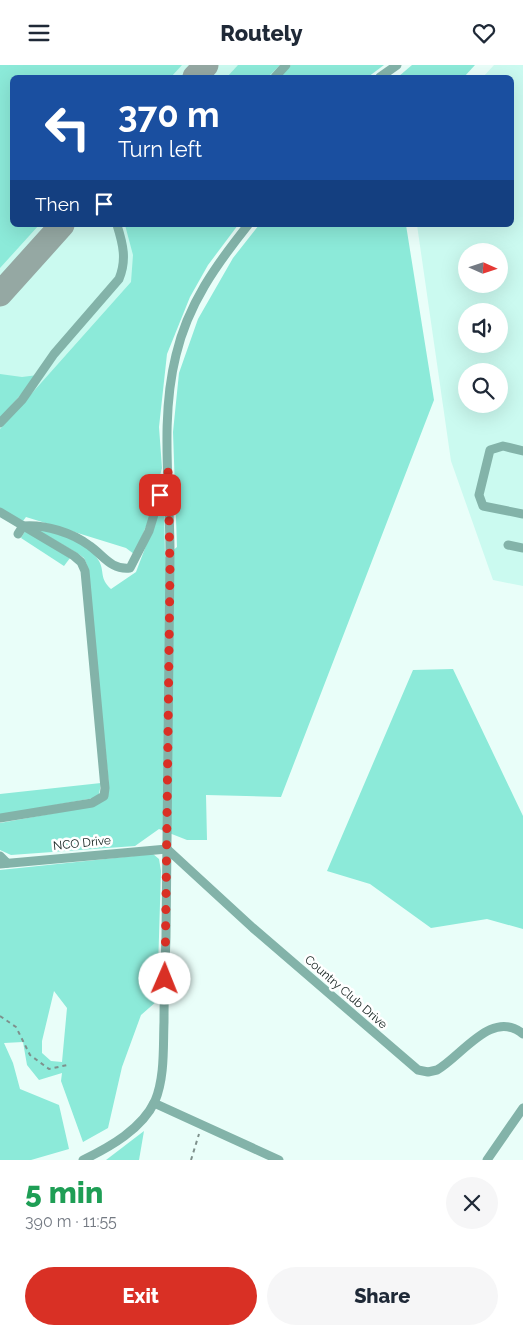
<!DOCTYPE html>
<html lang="en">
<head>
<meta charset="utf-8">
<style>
	:root { --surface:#fff; --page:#f6f6f7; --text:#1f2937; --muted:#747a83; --accent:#d93025 }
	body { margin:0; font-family:Raleway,sans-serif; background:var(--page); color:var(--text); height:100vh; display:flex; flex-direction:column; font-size:19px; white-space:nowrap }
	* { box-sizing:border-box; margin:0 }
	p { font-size:16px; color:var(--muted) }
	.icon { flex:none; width:28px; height:28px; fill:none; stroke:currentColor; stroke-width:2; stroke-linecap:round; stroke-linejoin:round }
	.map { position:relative; height:1095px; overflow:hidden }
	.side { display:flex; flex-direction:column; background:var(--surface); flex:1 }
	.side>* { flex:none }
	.top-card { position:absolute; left:10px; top:10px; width:504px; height:152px; border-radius:8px; box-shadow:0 5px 20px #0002; background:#1a4fa0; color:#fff; overflow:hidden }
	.needle { width:32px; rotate:93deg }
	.buttons { position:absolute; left:458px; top:178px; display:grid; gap:10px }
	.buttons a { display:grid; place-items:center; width:50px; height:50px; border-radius:50%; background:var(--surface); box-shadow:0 5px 20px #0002; font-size:25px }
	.pin { position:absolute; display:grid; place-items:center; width:42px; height:42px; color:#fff; margin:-21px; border-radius:10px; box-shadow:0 2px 8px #0006 }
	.me { position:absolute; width:55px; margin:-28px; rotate:1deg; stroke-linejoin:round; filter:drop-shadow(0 0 4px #0008) }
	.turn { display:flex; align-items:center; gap:18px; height:105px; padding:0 25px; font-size:22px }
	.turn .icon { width:65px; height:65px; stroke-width:2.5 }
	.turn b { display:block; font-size:35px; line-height:42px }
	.then { display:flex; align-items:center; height:48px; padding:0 25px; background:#0003; gap:10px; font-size:19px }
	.round { display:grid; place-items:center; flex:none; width:52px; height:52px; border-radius:26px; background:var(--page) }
	.head { display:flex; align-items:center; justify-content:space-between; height:85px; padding:0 25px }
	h1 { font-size:30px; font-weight:800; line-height:38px; color:#1e9e55 }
	.cta { display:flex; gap:10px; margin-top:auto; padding:10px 25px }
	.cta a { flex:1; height:58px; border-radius:30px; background:var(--accent); color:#fff; font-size:20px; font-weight:800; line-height:58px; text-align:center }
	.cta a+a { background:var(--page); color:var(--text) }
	header { display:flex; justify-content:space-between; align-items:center; height:65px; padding:0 25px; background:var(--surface); font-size:22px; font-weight:800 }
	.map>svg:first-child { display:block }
	.built { fill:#cbfaf0; fill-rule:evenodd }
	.green { fill:#8cead9; fill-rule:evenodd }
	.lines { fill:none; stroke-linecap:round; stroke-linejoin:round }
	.taxiway { stroke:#95a8a3; stroke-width:25 }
	.path { stroke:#7e908c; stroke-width:2; stroke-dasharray:4 4; stroke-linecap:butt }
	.minor { stroke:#83b3a9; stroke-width:9 }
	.route { stroke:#d93025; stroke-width:9; stroke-dasharray:0 16.2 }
	.labels { text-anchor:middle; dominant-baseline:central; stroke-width:5; stroke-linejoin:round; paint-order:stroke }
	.street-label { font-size:12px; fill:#13211e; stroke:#fff }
</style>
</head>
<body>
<header><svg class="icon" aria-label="menu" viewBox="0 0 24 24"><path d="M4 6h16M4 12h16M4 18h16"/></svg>Routely<svg class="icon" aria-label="heart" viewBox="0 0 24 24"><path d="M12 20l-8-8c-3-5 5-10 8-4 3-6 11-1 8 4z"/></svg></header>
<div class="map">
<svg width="523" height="1095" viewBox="0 0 523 1095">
	<rect width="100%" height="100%" fill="#e9fef9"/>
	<g class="built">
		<polygon points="0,0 324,0 312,12 12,12 12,160 192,160 0,444"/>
		<path d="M494 0H523V521L493 515 451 396 417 160H511V12H483ZM466 186H499V219H466ZM466 246H499V279H466ZM466 306H499V339H466Z"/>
	</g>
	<g class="green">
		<polygon points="0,0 182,0 171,12 12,12 12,160 39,160 0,203"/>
		<polygon points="238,0 280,0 268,12 227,12"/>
		<polygon points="291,0 384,0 368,12 278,12"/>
		<polygon points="412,0 475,0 464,12 398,12"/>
		<polygon points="125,160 238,160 208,200 190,232 167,289 159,362 162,403 148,457 134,489 126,483 26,452 23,456 0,444 0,364 131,217 133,190"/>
		<path d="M259 160H406L434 335 281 732 206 730 207 775H187L159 764 135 781 11 790 0 785V758L94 741 109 721 87 500 84 493 77 488 34 463C55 468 88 476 99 496 105 507 99 513 111 524L136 507 164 433 165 492 177 482 173 367 179 308 198 254 233 193Z"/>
		<polygon points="0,309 22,312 38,310 0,353"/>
		<polygon points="25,466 70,493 64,501 21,473"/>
		<polygon points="453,604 523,751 523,864 487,854 431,863 370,819 327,806 413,605"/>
		<polygon points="101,718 99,729 94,733 0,750 0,729"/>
		<path d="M153 789 159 794 161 806 157 936 141 950 122 1002 108 1063 83 1077 61 1016 62 1008 39 1015 27 1000 23 977 4 978 13 998 20 1024 59 1040 69 1084 31 1095H0V805ZM54 926 67 943 62 997 51 996 42 988V976Z"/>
		<polygon points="144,1066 139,1095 106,1095"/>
	</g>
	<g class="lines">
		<g class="taxiway">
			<polyline points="195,12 206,0"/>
			<polyline points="0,229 62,160"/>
		</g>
		<g class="path">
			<polyline points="0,951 16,962 30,990 49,1004 67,1000"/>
			<polyline points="191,1095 199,1069"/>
		</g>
		<g class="minor">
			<polyline points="275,12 286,0"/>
			<polyline points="380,12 397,0"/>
			<path d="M0 358 22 335 54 289 119 214C127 195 123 179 117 160"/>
			<polyline points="523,386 503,381 490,385 479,430 483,441 523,449"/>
			<polyline points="0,447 74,491 81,497 85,506 105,723 104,731 92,738 0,753"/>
			<path d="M18 469 23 461C45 459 73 468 90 481 104 491 111 505 130 503L149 466 165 413"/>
			<polyline points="508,480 523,483"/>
			<path d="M167 784 253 863 418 1005 428 1007 437 1005C462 991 492 943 523 969"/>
			<polyline points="0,791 7,798"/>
			<polyline points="0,799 167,784"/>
			<polyline points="154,1038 279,1095"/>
			<path d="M83 1095C110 1082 142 1064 155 1036 165 1012 163 982 164 957 164 929 165 900 166 872 168 744 169 616 170 488 170 422 160 354 176 290 188 239 216 200 248 160"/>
			<polyline points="487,1095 523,1043"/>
		</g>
	</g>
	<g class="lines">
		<polyline class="route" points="160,430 168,403 170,505 165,914"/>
	</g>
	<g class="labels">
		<g class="street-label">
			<text transform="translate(82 778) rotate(-6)">NCO Drive</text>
			<text transform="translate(346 927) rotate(41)">Country Club Drive</text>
		</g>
	</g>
</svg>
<div class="buttons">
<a><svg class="needle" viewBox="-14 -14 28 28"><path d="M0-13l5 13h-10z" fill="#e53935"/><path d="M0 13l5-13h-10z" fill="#747a83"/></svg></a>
<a><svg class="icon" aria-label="sound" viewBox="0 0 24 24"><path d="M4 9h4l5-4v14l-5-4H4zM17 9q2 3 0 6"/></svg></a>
<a><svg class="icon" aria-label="search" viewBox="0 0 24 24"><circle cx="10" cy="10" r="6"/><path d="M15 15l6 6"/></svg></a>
</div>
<div class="pin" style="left:160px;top:430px;background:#d93025"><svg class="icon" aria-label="arrive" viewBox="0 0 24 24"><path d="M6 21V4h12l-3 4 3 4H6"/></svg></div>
<svg class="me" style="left:165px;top:914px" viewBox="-20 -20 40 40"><circle r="19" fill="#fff"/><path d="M0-13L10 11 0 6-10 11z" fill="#d93025"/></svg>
<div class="top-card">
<div class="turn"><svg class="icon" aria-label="left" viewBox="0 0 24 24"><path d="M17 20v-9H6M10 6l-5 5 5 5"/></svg><div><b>370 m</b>Turn left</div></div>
<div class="then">Then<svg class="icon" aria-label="arrive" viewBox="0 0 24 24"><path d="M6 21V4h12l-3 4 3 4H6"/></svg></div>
</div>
</div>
<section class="side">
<div class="head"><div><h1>5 min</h1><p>390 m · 11:55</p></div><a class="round"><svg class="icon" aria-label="close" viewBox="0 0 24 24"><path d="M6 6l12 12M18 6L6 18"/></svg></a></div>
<div class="cta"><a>Exit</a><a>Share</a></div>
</section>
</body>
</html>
